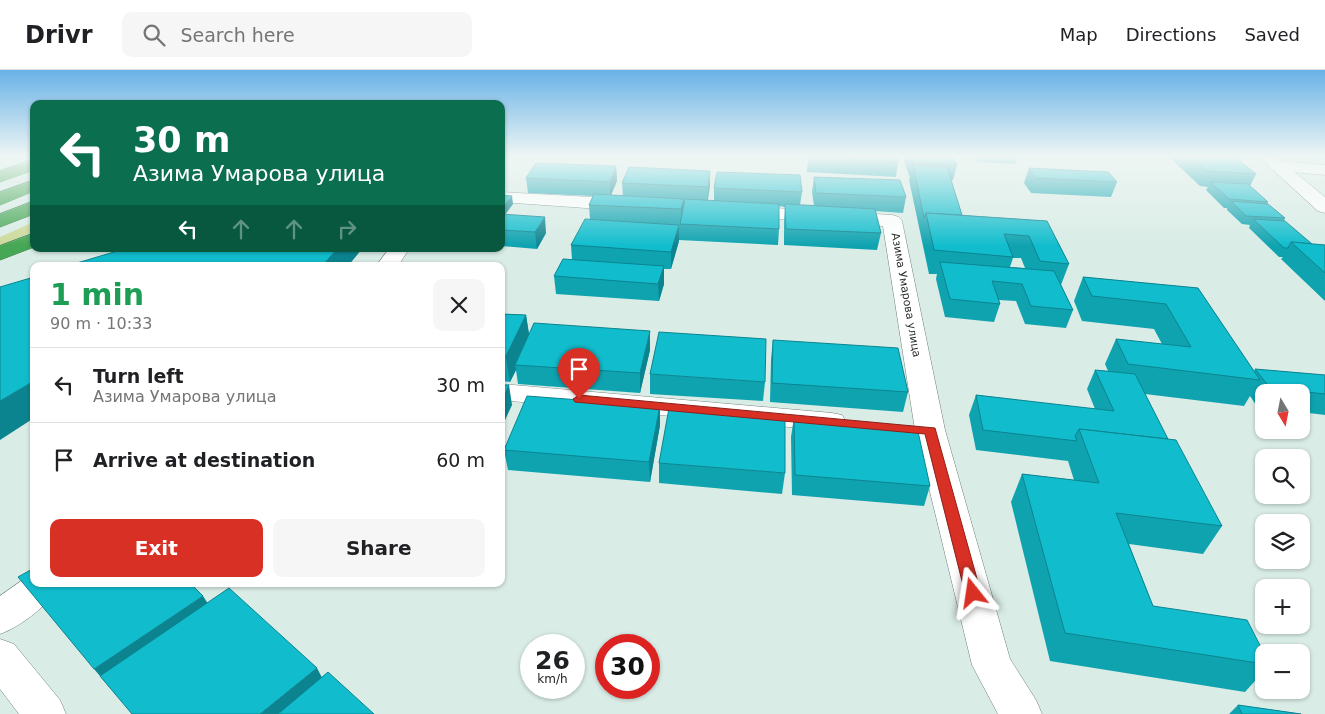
<!DOCTYPE html>
<html lang="en">
<head>
<meta charset="utf-8">
<style>
	:root { --surface:#fff; --page:#f6f6f6; --text:#202124; --muted:#757577; --line:#e0e0e0; --accent:#d93025 }
	body { margin:0; font-family:"DejaVu Sans",sans-serif; background:var(--page); color:var(--text); height:100vh; display:flex; flex-direction:column; font-size:19px; white-space:nowrap }
	* { box-sizing:border-box; margin:0 }
	p { font-size:16px; color:var(--muted) }
	.icon { flex:none; width:28px; height:28px; fill:none; stroke:currentColor; stroke-width:2; stroke-linecap:round; stroke-linejoin:round }
	.map { position:relative; flex:1; overflow:hidden }
	.panel { position:absolute; left:30px; top:192px; width:475px; height:325px; display:flex; flex-direction:column; background:var(--surface); border-radius:10px; box-shadow:0 1px 4px #0004 }
	.panel>* { flex:none }
	.banner { position:absolute; left:30px; top:30px; width:475px; height:152px; border-radius:10px; box-shadow:0 1px 4px #0004; background:#0b6e4f; color:#fff; overflow:hidden }
	.needle { width:32px; rotate:170deg }
	.tools { position:absolute; left:1255px; top:314px; display:grid; gap:10px }
	.tools a { display:grid; place-items:center; width:55px; height:55px; border-radius:10px; background:var(--surface); box-shadow:0 1px 4px #0004; font-size:25px }
	.speed { position:absolute; left:520px; top:564px; display:flex; gap:10px; font-size:25px; font-weight:700; text-align:center }
	.speed>* { display:grid; place-content:center; width:65px; height:65px; border-radius:50%; background:var(--surface); box-shadow:0 1px 4px #0004; line-height:1 }
	.speed small { font-size:12px; font-weight:400 }
	.speed .limit { border:8px solid #d22; background:#fff; color:#111 }
	.pin { position:absolute; display:grid; place-items:center; width:42px; height:42px; color:#fff; margin:-51px -21px; border-radius:50% 50% 50% 0; rotate:-45deg; box-shadow:0 0 5px #0007 }
	.pin .icon { rotate:45deg }
	.me { position:absolute; width:55px; margin:-28px; rotate:345deg; stroke-linejoin:round; filter:drop-shadow(0 0 4px #0008) }
	.turn { display:flex; align-items:center; gap:18px; height:105px; padding:0 20px; font-size:22px }
	.turn .icon { width:65px; height:65px; stroke-width:2.5 }
	.turn b { display:block; font-size:35px; line-height:42px }
	.lanes { display:flex; align-items:center; height:48px; padding:0 20px; background:#0003; justify-content:center; gap:25px; direction:ltr }
	.lanes .off { opacity:.35 }
	.round { display:grid; place-items:center; flex:none; width:52px; height:52px; border-radius:10px; background:var(--page) }
	.headline { display:flex; align-items:center; justify-content:space-between; height:85px; padding:0 20px }
	h1 { font-size:30px; font-weight:600; line-height:38px; color:#1e9e55 }
	.button { display:flex; gap:10px; margin-top:auto; padding:10px 20px }
	.button a { flex:1; height:58px; border-radius:10px; background:var(--accent); color:#fff; font-size:20px; font-weight:600; line-height:58px; text-align:center }
	.button a+a { background:var(--page); color:var(--text) }
	ul { padding:0; list-style:none }
	li { display:flex; align-items:center; gap:15px; height:75px; padding:0 20px; border-top:1px solid var(--line) }
	li div { flex:1 }
	li b { display:block; font-size:19px }
	li em { font-style:normal }
	header { display:flex; align-items:center; gap:30px; box-sizing:border-box; height:70px; padding:0 25px; background:var(--surface); border-bottom:1px solid var(--line) }
	header strong { font-size:24px }
	nav { display:flex; gap:28px; margin-inline-start:auto; font-size:18px }
	.search { width:350px; height:45px; background:var(--page); display:flex; align-items:center; gap:12px; box-sizing:border-box; padding:0 18px; border-radius:10px; color:var(--muted); font-size:19px }
	.map>svg:first-child { display:block }
	.green { fill:#cdd998 }
	.lines { fill:none; stroke-linecap:round; stroke-linejoin:round }
	.street-casing { stroke:#6f807b; stroke-width:1 }
	.secondary-casing { stroke:#6f807b; stroke-width:1 }
	.highway-casing { stroke:#3c7d47; stroke-width:1 }
	.street { fill:#fff; fill-rule:evenodd }
	.secondary { fill:#fff; fill-rule:evenodd }
	.highway { fill:#46a755; fill-rule:evenodd }
	.wall { fill:#0fa3b0; fill-rule:evenodd }
	.shaded-wall { fill:#0c8490 }
	.building { fill:#11bdcd; stroke:#0c8490 }
	.route { fill:#d93025; stroke:#8d1f18 }
	.labels { text-anchor:middle; dominant-baseline:central; stroke-width:4; stroke-linejoin:round; paint-order:stroke }
	.far-street-label { font-size:11px; fill:#282f2d; stroke:#fff }
</style>
</head>
<body>
<header>
<strong>Drivr</strong>
<div class="search"><svg class="icon" aria-label="search" viewBox="0 0 24 24"><circle cx="10" cy="10" r="6"/><path d="M15 15l6 6"/></svg>Search here</div>
<nav><a>Map</a><a>Directions</a><a>Saved</a></nav>
</header>
<div class="map">
<svg width="1325" height="644" viewBox="0 0 1325 644">
	<rect width="100%" height="100%" fill="#d9ece6"/>
	<polygon class="green" points="34,152 34,161 0,176 0,167"/>
	<g class="lines">
		<g class="street-casing">
			<g id="street">
				<polygon points="1277,91 1325,95 1325,105 1271,100 1269,96 1271,92"/>
				<polygon points="501,122 628,129 635,131 637,135 635,139 628,141 501,132"/>
				<polygon points="741,136 892,145 899,147 902,151 945,360 1010,589 1036,630 1042,644 998,644 972,595 915,360 883,156 734,146 732,142 734,138"/>
				<polygon points="389,179 409,179 398,196 376,196"/>
				<polygon points="501,314 832,343 842,345 846,352 842,359 832,361 501,330"/>
				<path d="M34 502V514H60C52 533 20 557 0 564V526Z"/>
				<polygon points="0,569 14,574 60,630 66,644 19,644 0,619"/>
			</g>
		</g>
		<g class="secondary-casing">
			<polygon id="secondary" points="1258,86 1275,86 1325,127 1325,143 1318,141"/>
		</g>
		<g class="highway-casing">
			<g id="highway">
				<polygon points="34,89 34,100 0,112 0,101"/>
				<polygon points="34,110 34,121 0,135 0,122"/>
				<polygon points="34,131 34,144 0,157 0,144"/>
				<polygon points="34,163 34,177 0,190 0,176"/>
			</g>
		</g>
		<use href="#street" class="street"/>
		<use href="#secondary" class="secondary"/>
		<use href="#highway" class="highway"/>
	</g>
	<g class="wall">
		<polygon points="808,86 897,86 898,92 896,107 807,102"/>
		<path d="M905 86H952L957 95 953 110H951L962 145 1047 151 1069 194 1061 215 1073 240 1066 258 1025 254 1016 231 999 230 1000 234 994 252 945 247 936 209 937 204H929L909 110 910 108 904 91ZM1013 188H1021L1025 198 1010 197Z"/>
		<polygon points="974,86 1018,86 1016,94 977,92"/>
		<polygon points="1168,86 1234,86 1256,104 1250,116 1268,132 1267,133 1285,148 1284,151 1312,174 1325,175 1325,231 1281,189 1283,187 1279,187 1249,158 1250,155 1242,154 1227,140 1227,138 1224,138 1206,120 1208,117 1200,116"/>
		<polygon points="1319,86 1325,86 1325,89 1322,89"/>
		<polygon points="616,96 617,111 611,125 623,126 622,113 710,101 710,116 708,130 714,131 714,118 802,122 800,135 814,136 812,122 814,107 906,127 903,143 875,141 881,163 877,180 784,175 784,150 785,137 779,136 779,159 778,175 679,170 679,155 679,171 671,199 664,199 664,214 659,231 556,224 554,206 572,190 571,175 590,149 589,135 593,126 528,123 526,108"/>
		<polygon points="1029,98 1117,112 1111,127 1031,123 1024,113"/>
		<polygon points="501,125 513,134 505,144 546,163 537,179 501,176"/>
		<polygon points="1083,207 1198,218 1254,301 1255,299 1325,305 1325,345 1301,342 1301,322 1264,322 1264,338 1258,338 1250,326 1244,336 1145,324 1168,369 1222,456 1203,484 1129,474 1153,536 1264,583 1264,601 1245,622 1050,591 1011,432 1022,404 1074,410 1068,391 976,380 969,345 976,325 1095,339 1087,319 1095,300 1108,301 1105,294 1116,269 1162,274 1154,259 1082,251 1074,231"/>
		<polygon points="501,244 526,245 529,265 650,280 640,323 518,314 516,300 510,312 501,311"/>
		<polygon points="773,270 908,322 903,342 770,332 771,289"/>
		<polygon points="650,304 765,312 763,331 650,324"/>
		<polygon points="660,336 660,355 650,412 508,400 504,380"/>
		<polygon points="794,347 930,416 924,436 792,425 791,367"/>
		<polygon points="659,393 785,403 782,424 659,413"/>
		<polygon points="1238,635 1301,644 1229,644"/>
	</g>
	<g class="shaded-wall">
		<polygon points="616,96 617,111 610,127 610,112"/>
		<polygon points="710,101 710,116 707,132 708,117"/>
		<polygon points="512,126 513,134 504,146 503,138"/>
		<polygon points="684,129 684,145 681,155 681,139"/>
		<polygon points="545,147 546,163 537,179 535,162"/>
		<polygon points="679,155 679,171 671,199 671,182"/>
		<polygon points="337,179 362,179 348,196 322,196"/>
		<polygon points="664,196 664,214 659,231 658,214"/>
		<polygon points="526,245 530,270 515,295 516,300 510,312 506,286"/>
		<polygon points="650,261 650,280 640,323 640,303"/>
		<polygon points="34,311 34,348 0,370 0,331"/>
		<polygon points="509,315 512,335 501,359 501,332"/>
		<polygon points="660,336 660,355 650,412 649,392"/>
		<polygon points="203,526 221,554 118,627 94,599"/>
		<polygon points="317,598 331,625 309,644 260,644"/>
	</g>
	<g class="building">
		<polygon points="809,86 897,86 898,92 809,87"/>
		<polygon points="910,86 952,86 957,95 913,93"/>
		<polygon points="1190,86 1234,86 1256,104 1207,101"/>
		<polygon points="536,93 616,96 610,112 526,108"/>
		<polygon points="913,95 947,97 962,145 926,143 924,148"/>
		<polygon points="629,97 710,101 708,117 622,113"/>
		<polygon points="1029,98 1108,102 1117,112 1036,108"/>
		<polygon points="717,102 800,105 802,122 714,118"/>
		<polygon points="814,107 900,110 906,127 816,123"/>
		<polygon points="1210,112 1248,114 1268,132 1229,129"/>
		<polygon points="594,124 684,129 681,139 589,135"/>
		<polygon points="501,125 512,126 503,138 501,138"/>
		<polygon points="685,129 779,134 779,159 680,154"/>
		<polygon points="1231,131 1268,134 1285,148 1246,146"/>
		<polygon points="785,134 875,139 881,163 786,159"/>
		<polygon points="926,143 1047,151 1069,194 1040,191 1029,166 1004,164 1013,187 934,180"/>
		<polygon points="501,144 545,147 535,162 501,160"/>
		<polygon points="585,149 679,155 671,182 571,175"/>
		<polygon points="1253,149 1285,151 1312,174 1291,172 1288,178 1284,178"/>
		<polygon points="1291,172 1325,175 1325,203"/>
		<polygon points="124,179 337,179 322,196 67,196"/>
		<polygon points="563,189 664,196 658,214 554,206"/>
		<polygon points="940,192 1054,201 1073,240 1031,236 1022,214 992,211 1000,234 950,229"/>
		<polygon points="34,207 34,311 0,331 0,217"/>
		<polygon points="1083,207 1198,218 1260,310 1128,294 1116,269 1191,277 1166,234 1092,226"/>
		<polygon points="501,244 526,245 506,286 501,285"/>
		<polygon points="534,253 650,261 640,303 515,295"/>
		<polygon points="659,262 766,269 765,312 650,304"/>
		<polygon points="773,270 898,278 908,322 772,313"/>
		<polygon points="1255,299 1325,305 1325,324 1270,318"/>
		<polygon points="1095,300 1135,304 1168,369 1079,359 1075,366 1077,371 983,360 976,325 1114,341"/>
		<polygon points="501,315 509,315 501,332"/>
		<polygon points="527,326 660,336 649,392 504,380"/>
		<polygon points="669,338 785,346 785,403 659,393"/>
		<polygon points="794,347 917,357 930,416 795,405"/>
		<polygon points="1079,359 1176,370 1222,456 1116,443 1153,536 1247,550 1264,583 1264,594 1065,563 1022,404 1099,413"/>
		<polygon points="34,498 34,514 191,514 203,526 94,599 18,507"/>
		<polygon points="229,518 317,598 260,644 132,644 100,606"/>
		<polygon points="328,602 374,644 278,644"/>
		<polygon points="1238,635 1301,644 1242,644"/>
	</g>
	<linearGradient id="sky" x2="0" y2="1"><stop stop-color="#69b2e7"/><stop offset="0.49" stop-color="#eef6f4"/><stop offset="1" stop-color="#eef6f4" stop-opacity="0"/></linearGradient>
	<rect width="1325" height="176" fill="url(#sky)"/>
	<polygon class="route" points="579,325 935,358 981,523 979,527 973,529 968,527 965,523 925,364 575,332 573,329"/>
	<g class="labels">
		<g class="far-street-label">
			<text transform="translate(906 225) rotate(80)">Азима Умарова улица</text>
		</g>
	</g>
</svg>
<div class="tools">
<a><svg class="needle" viewBox="-14 -14 28 28"><path d="M0-13l5 13h-10z" fill="#e53935"/><path d="M0 13l5-13h-10z" fill="#757577"/></svg></a>
<a><svg class="icon" aria-label="search" viewBox="0 0 24 24"><circle cx="10" cy="10" r="6"/><path d="M15 15l6 6"/></svg></a>
<a><svg class="icon" aria-label="layers" viewBox="0 0 24 24"><path d="M12 4l9 5-9 5-9-5zM3 14l9 5 9-5"/></svg></a>
<a>+</a>
<a>−</a>
</div>
<div class="speed"><div>26<small>km/h</small></div><div class="limit">30</div></div>
<div class="pin" style="left:579px;top:329px;background:#d93025"><svg class="icon" aria-label="arrive" viewBox="0 0 24 24"><path d="M6 21V4h12l-3 4 3 4H6"/></svg></div>
<svg class="me" style="left:973px;top:523px" viewBox="-20 -20 40 40"><path d="M0-17L14 15 0 8-14 15z" fill="#d93025" stroke="#fff" stroke-width="4"/></svg>
<div class="banner">
<div class="turn"><svg class="icon" aria-label="left" viewBox="0 0 24 24"><path d="M17 20v-9H6M10 6l-5 5 5 5"/></svg><div><b>30 m</b>Азима Умарова улица</div></div>
<div class="lanes"><svg class="icon" aria-label="left" viewBox="0 0 24 24"><path d="M17 20v-9H6M10 6l-5 5 5 5"/></svg><svg class="icon off" aria-label="ahead" viewBox="0 0 24 24"><path d="M12 20V5M6 11l6-6 6 6"/></svg><svg class="icon off" aria-label="ahead" viewBox="0 0 24 24"><path d="M12 20V5M6 11l6-6 6 6"/></svg><svg class="icon off" aria-label="right" viewBox="0 0 24 24"><path d="M7 20v-9h11M14 6l5 5-5 5"/></svg></div>
</div>
<section class="panel">
<div class="headline"><div><h1>1 min</h1><p>90 m · 10:33</p></div><a class="round"><svg class="icon" aria-label="close" viewBox="0 0 24 24"><path d="M6 6l12 12M18 6L6 18"/></svg></a></div>
<ul>
<li><svg class="icon" aria-label="left" viewBox="0 0 24 24"><path d="M17 20v-9H6M10 6l-5 5 5 5"/></svg><div><b>Turn left</b><p>Азима Умарова улица</p></div><em>30 m</em></li>
<li><svg class="icon" aria-label="arrive" viewBox="0 0 24 24"><path d="M6 21V4h12l-3 4 3 4H6"/></svg><div><b>Arrive at destination</b></div><em>60 m</em></li>
</ul>
<div class="button"><a>Exit</a><a>Share</a></div>
</section>
</div>
</body>
</html>
